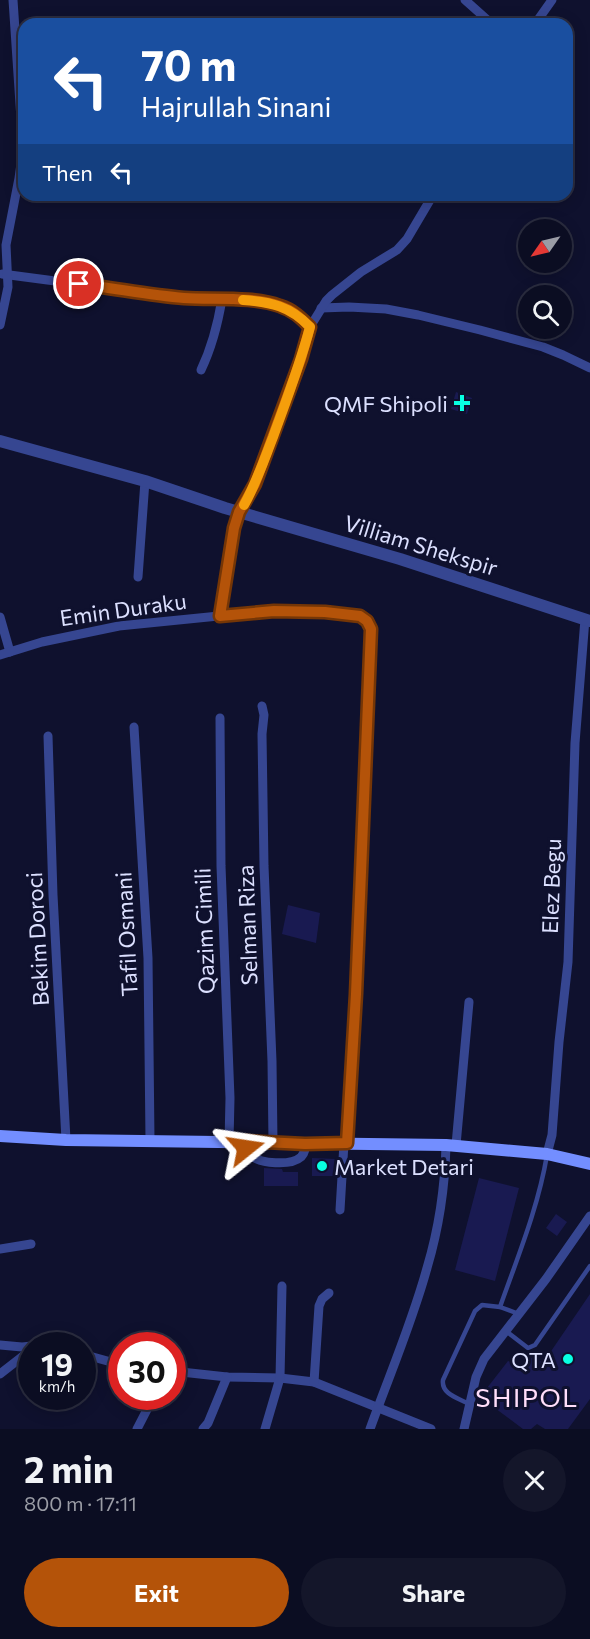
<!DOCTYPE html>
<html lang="en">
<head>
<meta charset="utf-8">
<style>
	:root { --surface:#0b0d22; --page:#14162a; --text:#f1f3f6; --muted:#9a9ca5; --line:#2b2d40; --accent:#b45309 }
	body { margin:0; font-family:Commissioner,sans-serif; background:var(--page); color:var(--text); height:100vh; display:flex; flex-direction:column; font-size:22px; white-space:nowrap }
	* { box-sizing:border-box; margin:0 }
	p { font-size:20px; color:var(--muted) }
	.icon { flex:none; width:33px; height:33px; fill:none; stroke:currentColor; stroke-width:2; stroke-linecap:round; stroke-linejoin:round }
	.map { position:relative; height:1429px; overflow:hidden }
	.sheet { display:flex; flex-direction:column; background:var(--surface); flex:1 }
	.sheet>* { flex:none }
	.guide { position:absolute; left:18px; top:18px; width:555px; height:183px; border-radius:18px; box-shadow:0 3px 15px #0003,0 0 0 2px var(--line); background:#1a4fa0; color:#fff; overflow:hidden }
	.needle { width:39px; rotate:236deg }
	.tools { position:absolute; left:518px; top:219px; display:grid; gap:12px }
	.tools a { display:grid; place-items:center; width:54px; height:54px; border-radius:50%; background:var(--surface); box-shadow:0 3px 15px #0003,0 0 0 2px var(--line); font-size:30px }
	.speed { position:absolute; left:18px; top:1332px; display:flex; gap:12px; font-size:30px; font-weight:700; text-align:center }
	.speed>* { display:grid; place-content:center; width:78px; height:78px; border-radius:50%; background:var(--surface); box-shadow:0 3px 15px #0003,0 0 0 2px var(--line); line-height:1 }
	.speed small { font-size:15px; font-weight:400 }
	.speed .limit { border:9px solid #d22; background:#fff; color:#111 }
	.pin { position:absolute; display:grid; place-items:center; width:51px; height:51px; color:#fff; margin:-26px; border:3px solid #fff; border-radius:50%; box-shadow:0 2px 6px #0007 }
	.me { position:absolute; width:66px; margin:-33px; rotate:75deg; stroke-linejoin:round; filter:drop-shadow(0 0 4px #0008) }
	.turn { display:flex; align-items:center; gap:21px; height:126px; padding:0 24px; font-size:27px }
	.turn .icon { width:78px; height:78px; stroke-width:2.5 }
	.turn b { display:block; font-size:42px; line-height:51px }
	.then { display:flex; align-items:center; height:57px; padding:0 24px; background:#0003; gap:12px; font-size:22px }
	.round { display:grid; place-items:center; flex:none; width:63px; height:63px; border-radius:32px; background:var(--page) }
	.overview { display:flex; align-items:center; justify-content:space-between; height:102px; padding:0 24px }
	h1 { font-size:36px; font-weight:700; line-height:45px }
	.cta { display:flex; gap:12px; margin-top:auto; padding:12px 24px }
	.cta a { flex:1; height:69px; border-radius:36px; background:var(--accent); color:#fff; font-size:24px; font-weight:700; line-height:69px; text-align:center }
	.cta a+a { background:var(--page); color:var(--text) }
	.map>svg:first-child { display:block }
	.building { fill:#191a51 }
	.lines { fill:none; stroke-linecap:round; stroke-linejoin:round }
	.service { stroke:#364691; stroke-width:4.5 }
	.minor { stroke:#364691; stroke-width:9 }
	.tertiary { stroke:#364691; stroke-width:12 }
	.secondary { stroke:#738eff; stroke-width:12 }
	.route-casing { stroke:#753606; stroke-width:15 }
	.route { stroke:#b45309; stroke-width:10 }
	.slow { stroke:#f59e0b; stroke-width:10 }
	.poi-dot { fill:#08ffe2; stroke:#0f112e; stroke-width:2 }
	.labels { text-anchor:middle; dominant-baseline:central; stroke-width:6; stroke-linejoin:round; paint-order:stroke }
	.poi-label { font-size:22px; fill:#dce0ff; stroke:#0f112e; text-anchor:end }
	.street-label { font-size:22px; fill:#dce0ff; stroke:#0f112e }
	.quarter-label { font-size:26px; letter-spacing:1.5px; fill:#ffdefa; stroke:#0f112e }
</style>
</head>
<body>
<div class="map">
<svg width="590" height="1429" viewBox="0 0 590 1429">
	<rect width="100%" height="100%" fill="#0f112e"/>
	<g class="building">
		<polygon points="456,392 472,398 467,414 451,409"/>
		<polygon points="288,905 320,913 316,943 282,934"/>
		<polygon points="312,1158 336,1159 335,1176 312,1176"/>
		<polygon points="264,1168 282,1169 283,1172 298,1172 298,1186 264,1186"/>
		<polygon points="479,1178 519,1188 495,1281 455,1270"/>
		<polygon points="556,1214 567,1222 557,1236 546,1228"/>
		<polygon points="590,1294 590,1399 568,1429 545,1429 537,1424 531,1429 523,1429 480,1397 508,1361 524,1366 533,1356 543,1363"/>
	</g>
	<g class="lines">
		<g class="service">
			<path d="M500 1307C518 1256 538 1208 547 1155"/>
			<polyline points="506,1331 528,1348 535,1345 590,1266"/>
			<path d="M469 1404C458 1398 441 1394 443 1380L475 1311 482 1305 500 1307 519 1314"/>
		</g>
		<g class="minor">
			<polyline points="465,0 492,24"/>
			<polyline points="535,24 552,0"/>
			<polyline points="2,274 184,298 247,300 272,304 291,311 301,318 310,327"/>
			<polyline points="321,308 349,307 386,309 418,315 480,330 543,347 563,355 590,368"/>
			<polyline points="0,325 8,287 6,245 19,178 23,149 13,0"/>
			<path d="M201 370C212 347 218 323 222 299"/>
			<polyline points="138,577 145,481"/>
			<polyline points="220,616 233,528 239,512 255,484 301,359 310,327 326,301 332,295 361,272 397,250 407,239 433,195"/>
			<polyline points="0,617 10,652"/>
			<polyline points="0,655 42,642 119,626 258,612 290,611 347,615 364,618 369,624 371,629 370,660 356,995 347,1143"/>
			<polyline points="262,706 264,715 262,734 264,866 272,1061 273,1143"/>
			<polyline points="220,718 221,866 230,1098 229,1142"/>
			<polyline points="134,727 148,958 150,1140"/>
			<polyline points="48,736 53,895 66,1140"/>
			<path d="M245 1141C246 1147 246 1151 250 1155 260 1164 291 1166 301 1157 305 1153 305 1149 305 1144"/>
			<polyline points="456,1145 469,1002"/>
			<polyline points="547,1154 552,1135 559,1042 568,962 575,743 585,619"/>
			<polyline points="340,1210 344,1143"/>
			<polyline points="0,1249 31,1244"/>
			<polyline points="0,1345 22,1347 32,1346"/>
			<polyline points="33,1346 54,1346"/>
			<polyline points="82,1354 122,1365"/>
			<polyline points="172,1371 227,1377 280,1378 314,1382 431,1429"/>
			<polyline points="0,1374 32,1349"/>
			<polyline points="314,1382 319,1306 322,1299 329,1293"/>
			<polyline points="137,1429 154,1396"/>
			<polyline points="203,1429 208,1423 227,1377"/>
			<polyline points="265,1429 280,1378 282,1286"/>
			<path d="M370 1429C389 1376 412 1323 427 1268 439 1228 445 1186 446 1145"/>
			<polyline points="464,1429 476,1377 484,1359 546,1279 590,1216"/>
		</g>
		<polyline class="tertiary" points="0,441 145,481 225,508 400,559 590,621"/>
		<polyline class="secondary" points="0,1136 66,1140 446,1145 547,1154 590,1164"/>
	</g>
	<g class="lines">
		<g class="route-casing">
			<path id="route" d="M79 284C114 288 149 295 184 298 214 300 252 296 280 306 293 310 301 318 310 327L301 359 255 484 239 512 234 528 220 616 274 611 325 612 360 616 367 621 371 629 356 994 347 1143 305 1144 245 1141 246 1148"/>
		</g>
		<use href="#route" class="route"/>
		<path class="slow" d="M243 300C271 302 290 306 310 327 300 365 286 401 273 437 264 460 256 484 244 505"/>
	</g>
	<g class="poi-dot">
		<path d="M459 394h6v6h6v6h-6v6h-6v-6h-6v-6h6z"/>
		<circle cx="322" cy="1166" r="6"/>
		<circle cx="568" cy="1359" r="6"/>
	</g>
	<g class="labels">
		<g class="poi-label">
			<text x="448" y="403">QMF Shipoli</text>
			<text x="334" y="1166" text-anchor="start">Market Detari</text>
			<text x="556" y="1359">QTA</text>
		</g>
		<g class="street-label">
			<text transform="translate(421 545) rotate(17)">Villiam Shekspir</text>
			<text transform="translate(123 609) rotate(-8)">Emin Duraku</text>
			<text transform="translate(551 886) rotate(-88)">Elez Begu</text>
			<text transform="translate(247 925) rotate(-92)">Selman Riza</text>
			<text transform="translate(204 931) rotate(-92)">Qazim Cimili</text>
			<text transform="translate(126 934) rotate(-93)">Tafil Osmani</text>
			<text transform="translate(37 939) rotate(-93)">Bekim Doroci</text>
		</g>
		<g class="quarter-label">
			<text x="527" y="1396">SHIPOL</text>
		</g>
	</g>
</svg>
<div class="tools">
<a><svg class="needle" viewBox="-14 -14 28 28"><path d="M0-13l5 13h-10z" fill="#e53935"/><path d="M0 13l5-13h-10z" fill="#9a9ca5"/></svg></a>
<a><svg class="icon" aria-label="search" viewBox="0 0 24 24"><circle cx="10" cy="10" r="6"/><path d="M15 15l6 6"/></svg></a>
</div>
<div class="speed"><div>19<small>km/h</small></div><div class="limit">30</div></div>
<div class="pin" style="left:79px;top:284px;background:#d93025"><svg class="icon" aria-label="arrive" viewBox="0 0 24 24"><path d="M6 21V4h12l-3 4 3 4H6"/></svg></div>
<svg class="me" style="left:246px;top:1148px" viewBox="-20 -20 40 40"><path d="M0-17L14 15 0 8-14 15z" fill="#b45309" stroke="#fff" stroke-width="4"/></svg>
<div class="guide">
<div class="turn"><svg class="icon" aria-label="left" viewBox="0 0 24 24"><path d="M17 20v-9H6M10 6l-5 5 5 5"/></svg><div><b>70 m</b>Hajrullah Sinani</div></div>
<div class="then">Then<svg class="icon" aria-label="left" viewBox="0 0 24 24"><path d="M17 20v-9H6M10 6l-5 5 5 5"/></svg></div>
</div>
</div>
<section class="sheet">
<div class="overview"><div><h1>2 min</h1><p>800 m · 17:11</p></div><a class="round"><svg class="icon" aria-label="close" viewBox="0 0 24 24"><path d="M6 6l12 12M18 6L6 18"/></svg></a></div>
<div class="cta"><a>Exit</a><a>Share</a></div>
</section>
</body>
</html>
